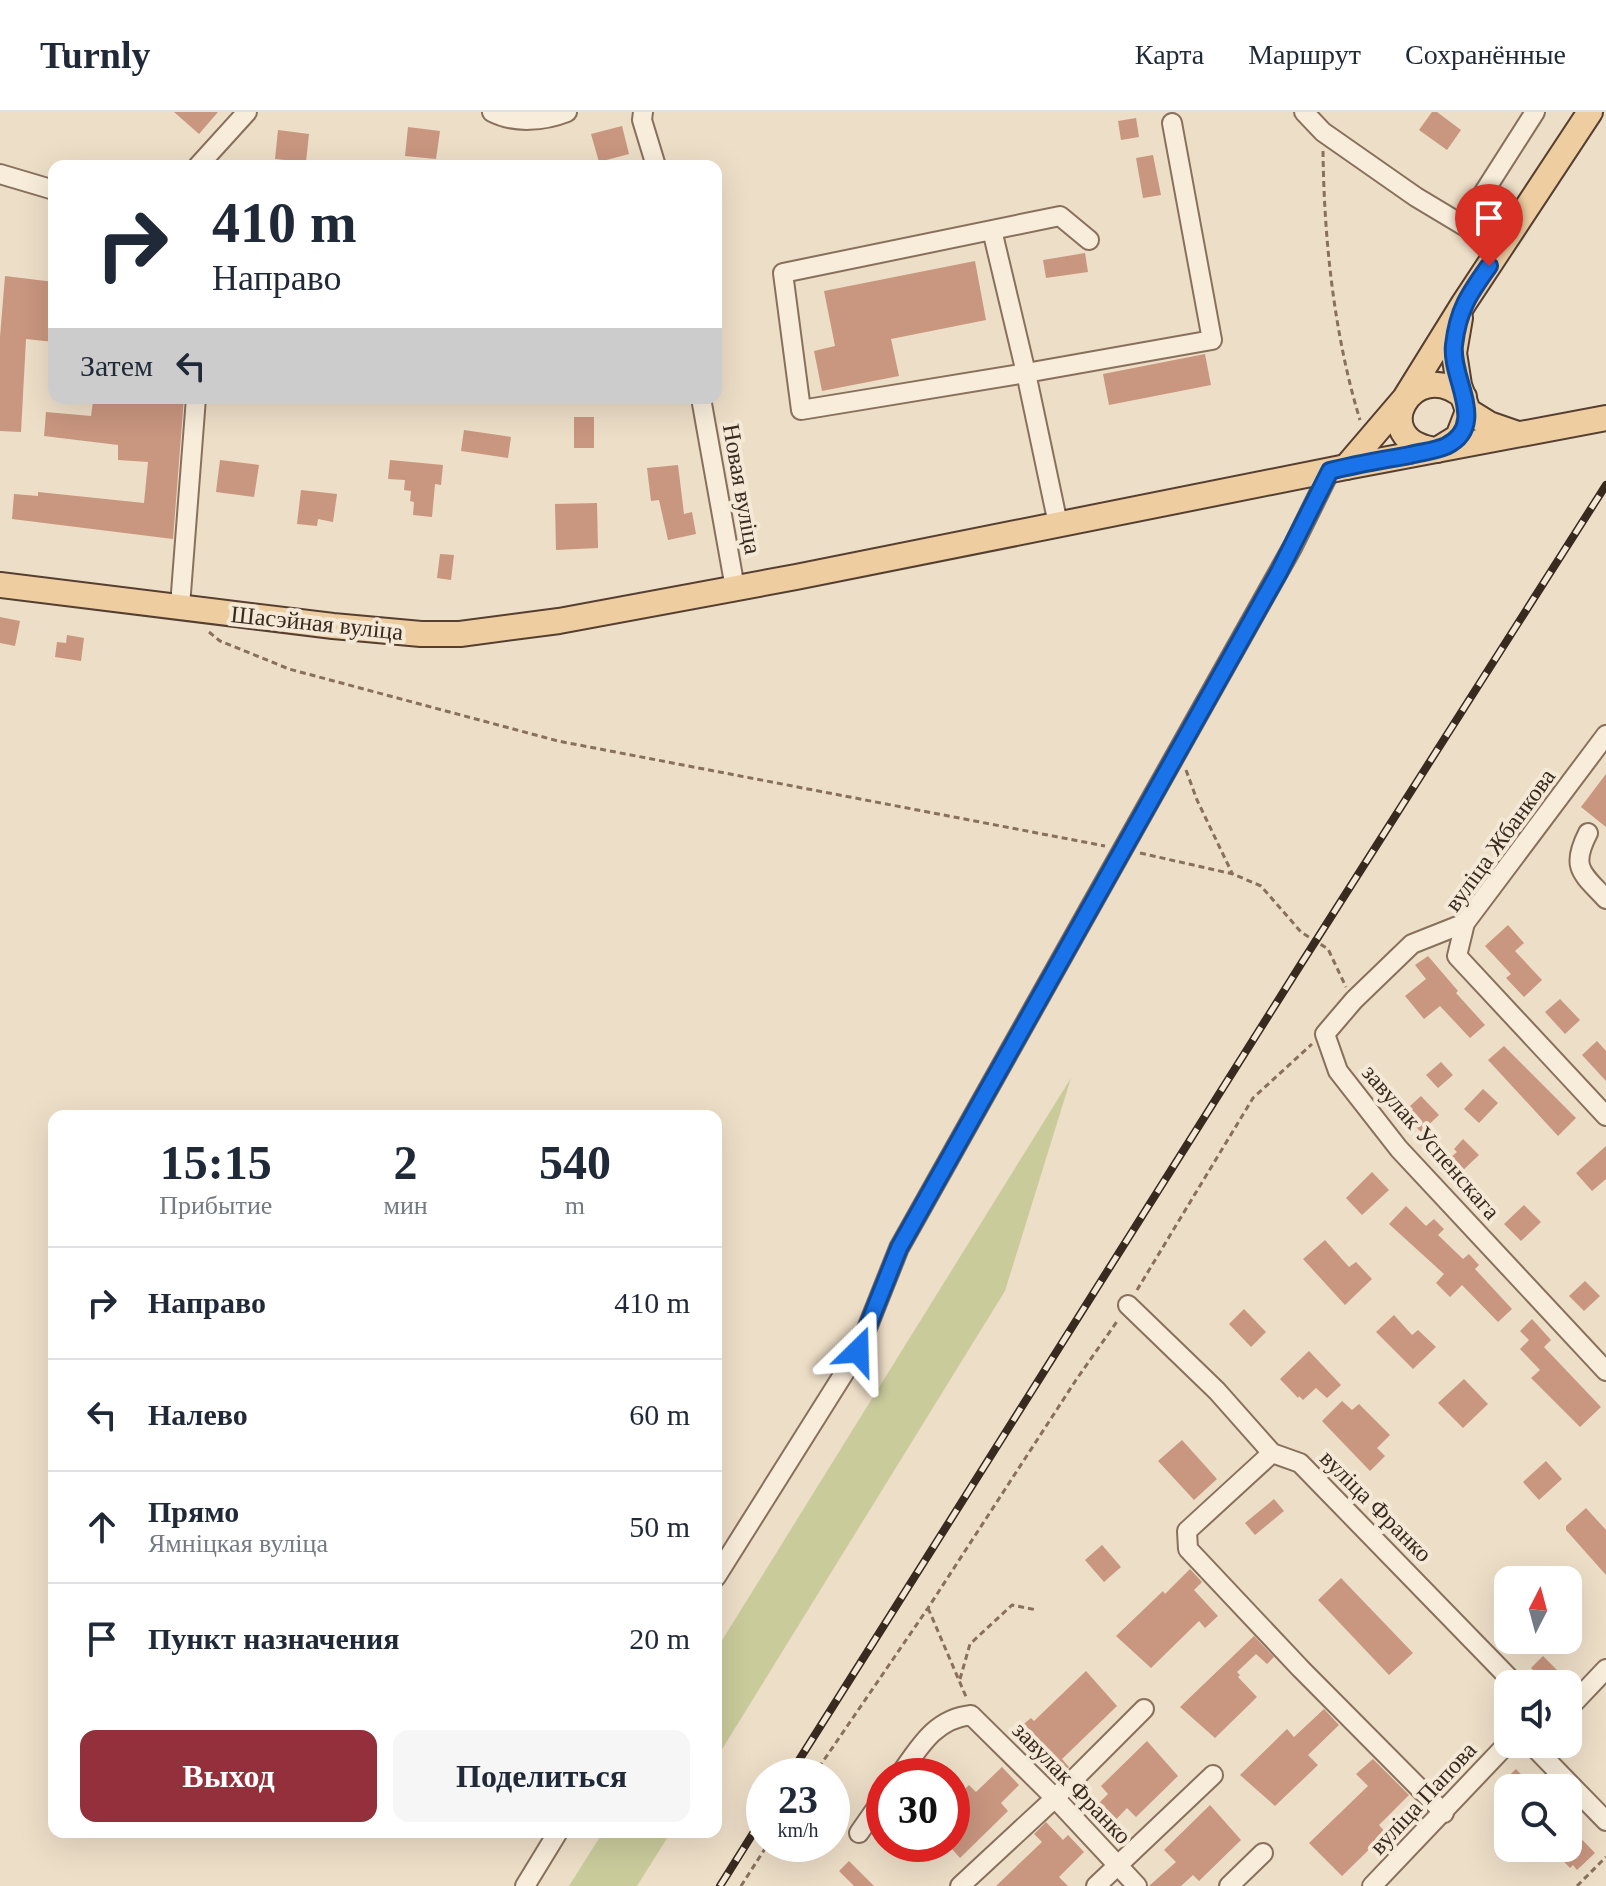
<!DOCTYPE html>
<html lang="ru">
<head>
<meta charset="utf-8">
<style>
	:root { --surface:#fff; --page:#f6f6f7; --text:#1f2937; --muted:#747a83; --line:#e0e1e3; --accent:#94303b }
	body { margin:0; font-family:Georgia,serif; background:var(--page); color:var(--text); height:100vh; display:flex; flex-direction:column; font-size:30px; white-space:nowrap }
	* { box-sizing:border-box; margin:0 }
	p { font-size:26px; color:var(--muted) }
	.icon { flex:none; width:44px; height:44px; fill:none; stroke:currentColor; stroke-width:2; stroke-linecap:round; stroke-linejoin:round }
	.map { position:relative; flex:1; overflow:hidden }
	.drawer { position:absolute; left:48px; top:998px; width:674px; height:728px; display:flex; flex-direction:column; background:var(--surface); border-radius:16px; box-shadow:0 8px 32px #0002 }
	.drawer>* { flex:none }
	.banner { position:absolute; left:48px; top:48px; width:674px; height:244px; border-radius:16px; box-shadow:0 8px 32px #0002; background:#fff; color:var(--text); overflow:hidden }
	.needle { width:52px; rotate:6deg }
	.fabs { position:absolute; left:1494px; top:1454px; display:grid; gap:16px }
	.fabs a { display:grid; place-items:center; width:88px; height:88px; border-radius:16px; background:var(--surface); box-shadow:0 8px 32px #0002; font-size:40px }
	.speed { position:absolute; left:746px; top:1646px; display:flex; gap:16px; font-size:40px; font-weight:700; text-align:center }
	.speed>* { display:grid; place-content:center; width:104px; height:104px; border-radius:50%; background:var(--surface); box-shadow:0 8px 32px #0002; line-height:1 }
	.speed small { font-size:20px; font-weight:400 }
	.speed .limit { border:12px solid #d22; background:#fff; color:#111 }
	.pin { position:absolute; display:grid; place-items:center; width:68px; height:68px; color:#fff; margin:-82px -34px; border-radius:50% 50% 50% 0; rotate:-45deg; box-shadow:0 0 8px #0007 }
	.pin .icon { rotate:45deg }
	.me { position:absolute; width:88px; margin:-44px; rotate:22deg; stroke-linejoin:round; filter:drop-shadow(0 0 6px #0008) }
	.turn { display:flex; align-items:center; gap:28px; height:168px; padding:0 32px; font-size:36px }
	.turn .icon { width:104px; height:104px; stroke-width:2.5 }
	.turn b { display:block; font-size:56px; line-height:68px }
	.then { display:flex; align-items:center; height:76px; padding:0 32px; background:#0003; gap:16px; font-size:30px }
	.eta { display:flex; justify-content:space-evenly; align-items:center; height:136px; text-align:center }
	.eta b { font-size:48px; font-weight:600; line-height:56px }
	.button { display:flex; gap:16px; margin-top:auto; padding:16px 32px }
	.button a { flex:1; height:92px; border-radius:16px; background:var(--accent); color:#fff; font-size:32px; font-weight:600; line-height:92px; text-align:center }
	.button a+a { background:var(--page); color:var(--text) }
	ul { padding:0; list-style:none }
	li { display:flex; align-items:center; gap:24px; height:112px; padding:0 32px; border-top:2px solid var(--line) }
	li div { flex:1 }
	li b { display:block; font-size:30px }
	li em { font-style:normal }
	header { display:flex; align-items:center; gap:48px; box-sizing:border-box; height:112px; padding:0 40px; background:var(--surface); border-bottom:2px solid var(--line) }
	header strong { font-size:38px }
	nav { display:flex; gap:44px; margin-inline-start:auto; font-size:28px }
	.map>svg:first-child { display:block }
	.green { fill:#cacb9b }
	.building { fill:#c9967f }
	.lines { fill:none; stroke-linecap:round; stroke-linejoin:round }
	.minor-casing { stroke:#88705d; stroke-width:22 }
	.major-casing { stroke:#563e31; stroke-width:28 }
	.path { stroke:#88705d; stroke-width:3; stroke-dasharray:6 4; stroke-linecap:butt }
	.minor { stroke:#f8ecda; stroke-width:18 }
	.major { stroke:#eecea1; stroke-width:24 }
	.rail-casing { stroke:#392a20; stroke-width:8 }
	.rail { stroke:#f4e9d7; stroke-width:5; stroke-dasharray:15; stroke-linecap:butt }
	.route-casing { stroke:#114b97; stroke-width:20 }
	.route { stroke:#1a73e8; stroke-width:14 }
	.labels { text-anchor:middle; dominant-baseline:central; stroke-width:8; stroke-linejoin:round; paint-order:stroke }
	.street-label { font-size:24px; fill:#392a20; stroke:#f4e9d7 }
</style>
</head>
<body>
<header>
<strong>Turnly</strong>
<nav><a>Карта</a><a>Маршрут</a><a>Сохранённые</a></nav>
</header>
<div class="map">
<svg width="1606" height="1774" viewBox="0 0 1606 1774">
	<rect width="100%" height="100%" fill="#eddec7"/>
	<g class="green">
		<polygon points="1071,966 1005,1179 716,1647 716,1538"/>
		<polygon points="603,1720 671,1720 637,1774 569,1774"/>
	</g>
	<g class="building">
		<polygon points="174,0 218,0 199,22"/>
		<polygon points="1432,0 1437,0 1461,18 1447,38 1419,18"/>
		<polygon points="1136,6 1139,25 1121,28 1118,9"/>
		<polygon points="622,14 629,42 599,50 591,22"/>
		<polygon points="408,15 440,19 436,47 405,44"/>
		<polygon points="278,18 309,22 306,50 275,47"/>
		<polygon points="1153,43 1161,83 1143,86 1136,46"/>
		<polygon points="1085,141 1088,160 1046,166 1043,148"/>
		<polygon points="975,149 986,208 891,227 899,264 822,279 814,239 835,234 824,179"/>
		<polygon points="5,164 54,170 54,230 26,227 21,320 0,319 0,225"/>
		<polygon points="1205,242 1211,273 1109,293 1103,262"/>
		<polygon points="104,286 184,286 173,427 12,407 14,382 38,384 38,380 144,391 148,350 118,348 118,333 44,324 46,300 91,304 93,290 104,292"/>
		<rect x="574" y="305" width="20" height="31"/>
		<polygon points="464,318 511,325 508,346 461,339"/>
		<polygon points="220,348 259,353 254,385 216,380"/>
		<polygon points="390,348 443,353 441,373 435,372 432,405 413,403 414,390 410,389 411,379 404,378 405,368 388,367"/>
		<polygon points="678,353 684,402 692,400 696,422 668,428 659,388 651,389 647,356"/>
		<polygon points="301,378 337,382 333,410 318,407 317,414 297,412"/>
		<polygon points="597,391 598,436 556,438 555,392"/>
		<polygon points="440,442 454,443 451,468 437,466"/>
		<polygon points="0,505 20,509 15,534 0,531"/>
		<polygon points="67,523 84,526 81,549 55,545 57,530 66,531"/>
		<polygon points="1606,662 1606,715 1581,695"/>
		<polygon points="1508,813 1524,831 1515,839 1542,868 1524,885 1506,866 1511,862 1485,834"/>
		<polygon points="1428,844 1458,879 1456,881 1485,913 1470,926 1440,894 1424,907 1405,884 1426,867 1415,853"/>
		<polygon points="1560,887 1580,908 1565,922 1545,900"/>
		<polygon points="1597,929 1606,939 1606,969 1582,943"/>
		<polygon points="1504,934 1576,1006 1558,1024 1488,948"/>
		<polygon points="1441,950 1453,963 1438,976 1426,963"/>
		<polygon points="1483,977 1498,991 1479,1011 1464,997"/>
		<polygon points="1421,984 1439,1003 1421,1020 1406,1004 1413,997 1410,994"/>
		<polygon points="1463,1027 1479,1043 1460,1061 1450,1050 1452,1048 1450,1046 1457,1040 1454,1037"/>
		<polygon points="1606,1034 1606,1067 1592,1079 1576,1061"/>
		<polygon points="1372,1060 1389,1078 1362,1103 1346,1086"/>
		<polygon points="1524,1093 1541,1110 1521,1129 1504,1112"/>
		<polygon points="1406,1094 1426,1114 1434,1107 1444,1117 1438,1123 1463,1147 1469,1142 1479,1153 1475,1157 1512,1197 1498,1210 1462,1173 1450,1185 1436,1171 1444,1162 1389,1112"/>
		<polygon points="1325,1128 1349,1155 1356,1150 1372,1167 1345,1193 1303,1147"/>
		<polygon points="1585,1169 1600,1184 1584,1199 1569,1184"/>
		<polygon points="1244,1197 1266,1220 1251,1235 1229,1212"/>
		<polygon points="1394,1203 1412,1223 1418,1218 1436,1235 1413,1257 1376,1220"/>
		<polygon points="1532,1207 1551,1228 1544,1235 1601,1295 1580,1315 1531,1266 1540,1258 1520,1237 1529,1228 1520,1219"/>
		<polygon points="1309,1239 1341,1273 1327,1286 1316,1276 1303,1288 1299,1284 1298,1286 1280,1267"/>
		<polygon points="1464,1267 1488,1292 1463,1316 1438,1291"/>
		<polygon points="1342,1289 1352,1298 1359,1292 1390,1323 1377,1336 1385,1344 1370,1359 1322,1309"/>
		<polygon points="1182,1328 1217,1367 1194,1388 1158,1349"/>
		<polygon points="1546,1349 1562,1367 1539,1388 1523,1370"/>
		<polygon points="1274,1387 1284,1399 1255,1423 1245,1411"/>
		<polygon points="1586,1396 1606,1418 1606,1463 1566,1418 1566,1414"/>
		<polygon points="1102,1433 1121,1455 1104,1470 1085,1448"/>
		<polygon points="1190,1457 1202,1470 1194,1478 1218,1504 1205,1516 1199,1509 1151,1556 1116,1524 1163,1479 1165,1482"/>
		<polygon points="1341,1466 1413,1541 1389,1563 1318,1488"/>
		<polygon points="1254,1524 1274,1545 1267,1552 1256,1542 1237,1560 1240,1563 1238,1565 1257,1585 1215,1626 1180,1595"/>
		<polygon points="1543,1544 1559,1560 1548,1572 1531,1556"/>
		<polygon points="1086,1559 1117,1594 1062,1647 1069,1655 1056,1668 1014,1620 1031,1606 1034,1609"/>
		<polygon points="1324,1597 1339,1613 1308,1643 1318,1653 1275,1694 1240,1663 1287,1617 1294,1625"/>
		<polygon points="1147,1629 1178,1664 1136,1705 1127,1696 1106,1718 1089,1701 1108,1682 1101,1674"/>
		<polygon points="1373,1647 1409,1683 1379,1713 1386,1721 1342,1764 1309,1731 1368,1674 1356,1662"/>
		<polygon points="1002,1655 1019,1673 1001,1691 1008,1699 960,1746 952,1737 952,1689 969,1673 976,1680"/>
		<polygon points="1516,1657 1534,1676 1496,1676"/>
		<polygon points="1210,1693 1241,1728 1199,1769 1193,1763 1181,1774 1149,1774 1176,1750 1164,1738"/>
		<polygon points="1046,1710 1063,1728 1068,1723 1084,1740 1059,1765 1068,1774 996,1774 1042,1730 1034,1722"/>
		<polygon points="1568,1713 1595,1741 1577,1758 1573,1753 1570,1756 1551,1736 1568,1736"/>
		<polygon points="849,1749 874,1774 854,1774 839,1759"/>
	</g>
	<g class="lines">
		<g class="minor-casing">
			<g id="minor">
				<path d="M492 0C515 12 544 9 567 0"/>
				<polyline points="643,0 642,8 656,54"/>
				<polyline points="1304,0 1323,20 1416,85 1501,136"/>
				<polyline points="198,54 247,0"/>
				<polyline points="0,62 54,78"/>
				<polyline points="1463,113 1535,0"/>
				<polyline points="992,118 1026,261 801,298 783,161 1060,104 1089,128"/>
				<polyline points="701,286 735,476"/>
				<polyline points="1058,412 1026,261 1212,228 1172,11"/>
				<polyline points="180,494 196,286"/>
				<polyline points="1606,623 1465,811 1457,844 1606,1004"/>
				<path d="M1588 721C1570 756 1582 761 1606 787"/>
				<polyline points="1465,811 1412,832 1354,888 1325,922 1338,959 1399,1037 1606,1259"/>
				<polyline points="1128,1193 1217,1279 1272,1341 1300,1351 1515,1572"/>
				<polyline points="1272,1341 1187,1419 1188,1437 1301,1557 1444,1701"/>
				<polyline points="716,1465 858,1239 899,1136 1293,434 1330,359"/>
				<polyline points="1568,1597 1606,1557"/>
				<polyline points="1531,1632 1606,1709"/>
				<path d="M899 1664C919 1636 934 1607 971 1603L1055 1686 1137 1774"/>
				<polyline points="859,1721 884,1685"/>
				<polyline points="525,1774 558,1720"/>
				<polyline points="960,1774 1055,1686 1144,1597"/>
				<polyline points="1096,1774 1213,1663"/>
				<polyline points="1229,1774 1263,1741"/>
				<polyline points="1372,1774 1508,1631"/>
			</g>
		</g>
		<g class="major-casing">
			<g id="major">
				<polyline points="1460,206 1454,241 1459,273 1468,299 1489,312 1515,321"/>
				<path d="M1464 285C1412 241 1364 330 1437 338L1458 325 1468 299"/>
				<polyline points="1346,355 1405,286 1464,191 1590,0"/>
				<polyline points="0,473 333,514 421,522 460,522 559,509 796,465 1346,355 1606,306"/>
			</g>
		</g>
		<g class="path">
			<path d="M1323 39C1324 127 1334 223 1360 308"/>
			<polyline points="209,520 220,529 289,557 558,629 1105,734"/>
			<polyline points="1186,658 1197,688 1232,761"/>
			<polyline points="1140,741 1233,762 1261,774 1301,820 1328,837 1346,875"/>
			<polyline points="1137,1178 1253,986 1312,932"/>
			<polyline points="928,1496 967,1587"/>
			<polyline points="960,1567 970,1532 1012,1493 1037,1498"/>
			<polyline points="813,1664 928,1496 1076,1268 1118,1208"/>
			<polyline points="741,1774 768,1732"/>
			<polyline points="1577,1774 1606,1745"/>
		</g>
		<use href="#minor" class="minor"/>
		<use href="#major" class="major"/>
		<g class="rail-casing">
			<g id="rail">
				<polyline points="789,1664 1301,852 1606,373"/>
				<polyline points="720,1774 764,1704"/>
			</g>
		</g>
		<use href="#rail" class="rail"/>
	</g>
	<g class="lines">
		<g class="route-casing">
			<path id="route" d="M858 1239 899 1136 1279 460 1330 359C1356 352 1383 348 1410 343 1421 340 1435 339 1446 334 1489 313 1450 267 1454 233 1458 198 1469 182 1489 154"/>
		</g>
		<use href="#route" class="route"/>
	</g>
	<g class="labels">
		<g class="street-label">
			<text transform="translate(742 377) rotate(80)">Новая вуліца</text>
			<text transform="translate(317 511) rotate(6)">Шасэйная вуліца</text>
			<text transform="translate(1500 728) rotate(-54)">вуліца Жбанкова</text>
			<text transform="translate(1431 1030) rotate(49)">завулак Успенскага</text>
			<text transform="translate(1376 1394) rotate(45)">вуліца Франко</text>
			<text transform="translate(1072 1671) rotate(46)">завулак Франко</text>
			<text transform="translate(1423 1686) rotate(-47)">вуліца Папова</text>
		</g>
	</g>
</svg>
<div class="fabs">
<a><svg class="needle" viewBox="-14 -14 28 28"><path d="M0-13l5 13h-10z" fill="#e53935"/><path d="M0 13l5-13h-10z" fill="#747a83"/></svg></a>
<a><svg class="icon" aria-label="sound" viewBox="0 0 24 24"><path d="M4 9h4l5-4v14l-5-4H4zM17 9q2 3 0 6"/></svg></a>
<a><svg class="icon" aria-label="search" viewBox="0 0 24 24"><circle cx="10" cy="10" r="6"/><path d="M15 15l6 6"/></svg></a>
</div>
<div class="speed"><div>23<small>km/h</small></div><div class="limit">30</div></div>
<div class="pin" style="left:1489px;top:154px;background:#d93025"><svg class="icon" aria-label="arrive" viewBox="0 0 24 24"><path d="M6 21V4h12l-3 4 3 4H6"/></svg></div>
<svg class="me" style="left:858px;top:1239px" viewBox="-20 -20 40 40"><path d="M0-17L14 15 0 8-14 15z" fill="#1a73e8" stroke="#fff" stroke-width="4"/></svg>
<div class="banner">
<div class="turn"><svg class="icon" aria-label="right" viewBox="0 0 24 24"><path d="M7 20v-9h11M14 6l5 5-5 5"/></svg><div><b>410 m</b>Направо</div></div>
<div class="then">Затем<svg class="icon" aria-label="left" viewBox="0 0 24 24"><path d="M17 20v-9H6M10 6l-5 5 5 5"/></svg></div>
</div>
<section class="drawer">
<div class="eta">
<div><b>15:15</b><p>Прибытие</p></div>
<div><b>2</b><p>мин</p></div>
<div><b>540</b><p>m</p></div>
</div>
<ul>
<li><svg class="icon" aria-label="right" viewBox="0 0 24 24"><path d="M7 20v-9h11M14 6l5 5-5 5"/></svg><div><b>Направо</b></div><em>410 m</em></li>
<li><svg class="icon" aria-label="left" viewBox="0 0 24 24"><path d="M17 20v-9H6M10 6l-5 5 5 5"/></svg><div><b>Налево</b></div><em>60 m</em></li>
<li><svg class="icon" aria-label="ahead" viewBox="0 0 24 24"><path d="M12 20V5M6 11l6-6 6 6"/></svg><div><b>Прямо</b><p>Ямніцкая вуліца</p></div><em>50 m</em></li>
<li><svg class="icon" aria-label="arrive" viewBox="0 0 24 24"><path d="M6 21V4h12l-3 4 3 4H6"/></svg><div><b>Пункт назначения</b></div><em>20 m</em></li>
</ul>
<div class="button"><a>Выход</a><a>Поделиться</a></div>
</section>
</div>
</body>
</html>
